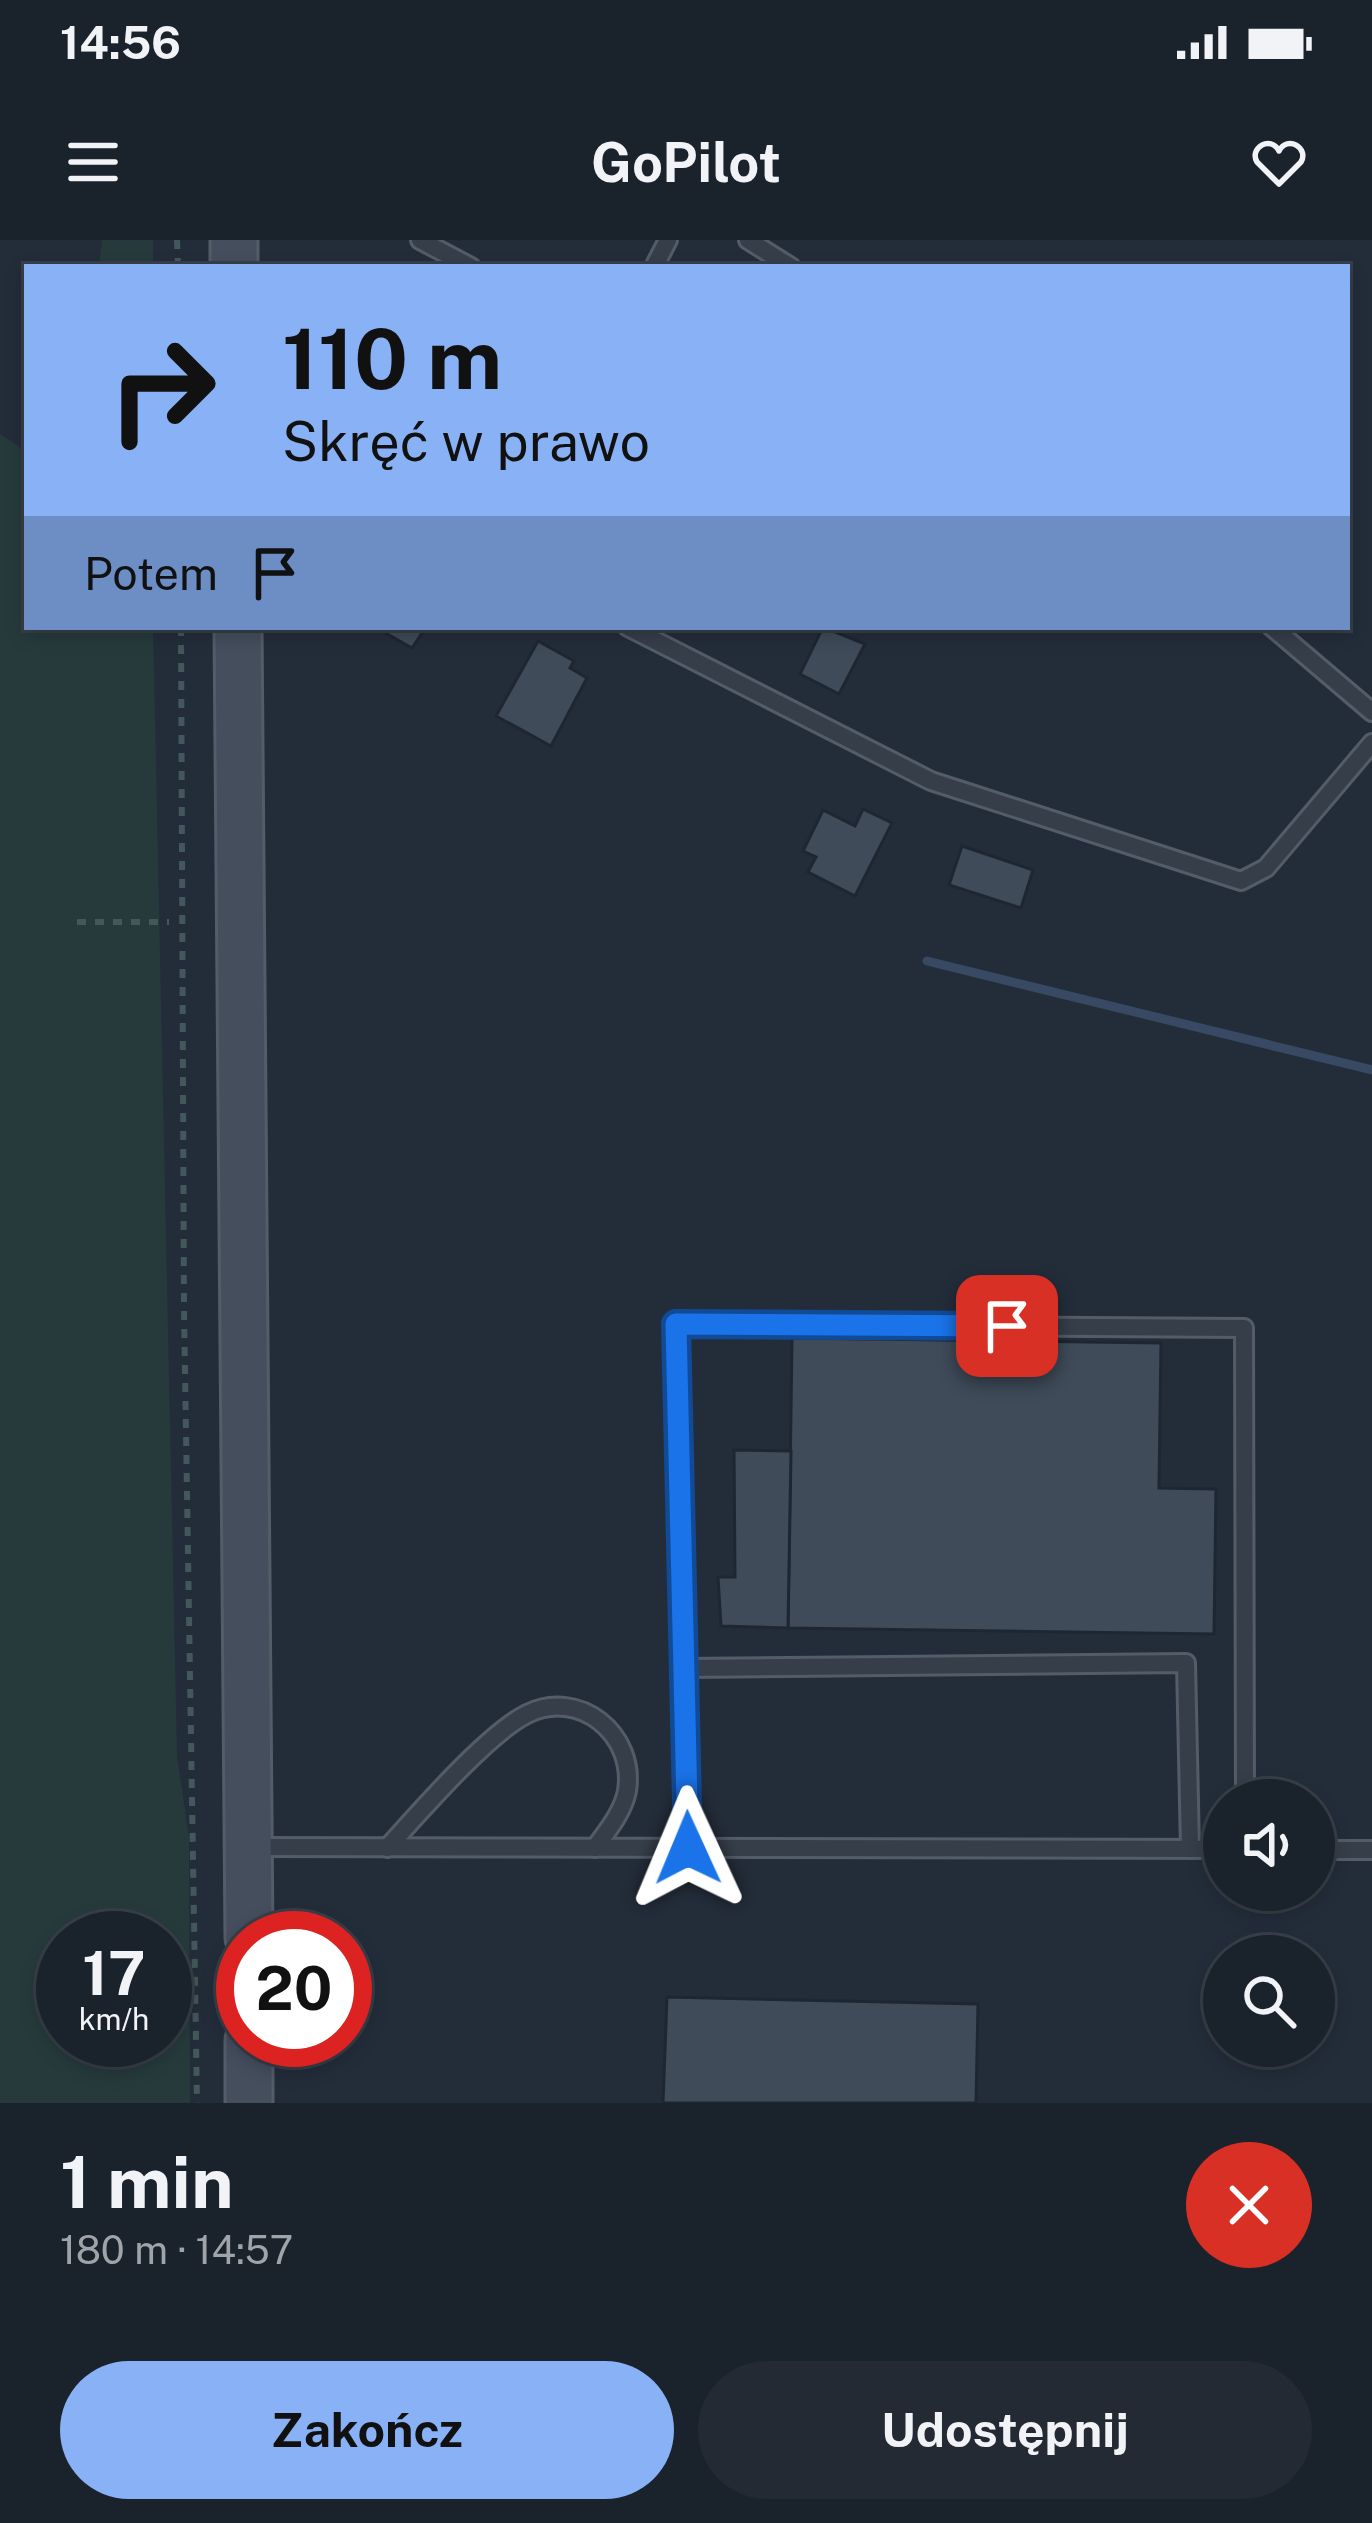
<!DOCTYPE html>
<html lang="pl">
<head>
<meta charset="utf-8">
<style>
	:root { --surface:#1a222c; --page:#232a34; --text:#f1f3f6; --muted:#9fa4a9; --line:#383f48; --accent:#88b2f5 }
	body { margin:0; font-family:"Public Sans",sans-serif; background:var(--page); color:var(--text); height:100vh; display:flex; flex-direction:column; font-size:45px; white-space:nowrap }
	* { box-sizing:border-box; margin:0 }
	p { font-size:39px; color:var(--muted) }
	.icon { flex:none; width:66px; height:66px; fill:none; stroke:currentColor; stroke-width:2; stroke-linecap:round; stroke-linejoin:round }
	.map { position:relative; height:1863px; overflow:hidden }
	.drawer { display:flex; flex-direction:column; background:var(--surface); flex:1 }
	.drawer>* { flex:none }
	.banner { position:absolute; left:24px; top:24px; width:1326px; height:366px; border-radius:0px; box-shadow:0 6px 18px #0003,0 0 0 3px var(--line); background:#88b2f5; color:#111; overflow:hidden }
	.tools { position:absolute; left:1203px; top:1539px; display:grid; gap:24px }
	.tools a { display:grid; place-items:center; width:132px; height:132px; border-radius:50%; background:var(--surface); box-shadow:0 6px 18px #0003,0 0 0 3px var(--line); font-size:60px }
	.speed { position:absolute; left:36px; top:1671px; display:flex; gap:24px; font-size:60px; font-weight:700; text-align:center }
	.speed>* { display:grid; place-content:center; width:156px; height:156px; border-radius:50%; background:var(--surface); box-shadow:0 6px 18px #0003,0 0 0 3px var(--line); line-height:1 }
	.speed small { font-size:30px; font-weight:400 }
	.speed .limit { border:18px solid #d22; background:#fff; color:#111 }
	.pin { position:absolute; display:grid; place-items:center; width:102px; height:102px; color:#fff; margin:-51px; border-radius:24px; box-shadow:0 6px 18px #0006 }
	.me { position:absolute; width:132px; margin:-66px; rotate:359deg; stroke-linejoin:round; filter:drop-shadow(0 0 9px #0008) }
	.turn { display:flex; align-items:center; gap:42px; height:252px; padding:0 60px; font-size:54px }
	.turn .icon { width:156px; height:156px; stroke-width:2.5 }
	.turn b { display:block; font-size:84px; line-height:102px }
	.then { display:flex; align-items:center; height:114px; padding:0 60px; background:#0003; gap:24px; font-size:45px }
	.round { display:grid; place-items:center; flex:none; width:126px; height:126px; border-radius:63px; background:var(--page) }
	.overview { display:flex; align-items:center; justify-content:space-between; height:204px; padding:0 60px }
	h1 { font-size:72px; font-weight:700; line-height:90px }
	.primary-button { display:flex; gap:24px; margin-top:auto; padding:24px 60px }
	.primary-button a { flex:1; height:138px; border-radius:72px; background:var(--accent); color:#111; font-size:48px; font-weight:700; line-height:138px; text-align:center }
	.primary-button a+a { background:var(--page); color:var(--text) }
	.status { display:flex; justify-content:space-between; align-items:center; height:84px; padding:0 60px; background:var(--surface); direction:ltr }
	.status svg { height:33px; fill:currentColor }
	header { display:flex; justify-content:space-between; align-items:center; height:156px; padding:0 60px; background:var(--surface); font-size:54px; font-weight:700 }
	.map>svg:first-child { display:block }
	.green { fill:#263a3c; fill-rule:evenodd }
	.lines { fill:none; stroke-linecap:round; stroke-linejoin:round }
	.stream { stroke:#384a63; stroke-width:9 }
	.building { fill:#3f4b59; stroke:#1e2631; stroke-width:3 }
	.lane-casing { stroke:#545c68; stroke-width:22 }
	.secondary-casing { stroke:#545c68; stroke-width:51 }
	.path { stroke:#44575a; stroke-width:6; stroke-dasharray:9 9; stroke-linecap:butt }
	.lane { stroke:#363e4a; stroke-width:16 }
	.secondary { stroke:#444e5d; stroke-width:45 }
	.route-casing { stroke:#114b97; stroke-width:30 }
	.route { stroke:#1a73e8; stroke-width:21 }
</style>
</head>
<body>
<div class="status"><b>14:56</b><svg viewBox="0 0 49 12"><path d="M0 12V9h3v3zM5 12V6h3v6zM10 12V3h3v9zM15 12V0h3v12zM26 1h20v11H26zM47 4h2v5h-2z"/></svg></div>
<header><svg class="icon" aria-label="menu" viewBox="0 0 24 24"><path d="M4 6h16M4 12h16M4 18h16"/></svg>GoPilot<svg class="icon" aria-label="heart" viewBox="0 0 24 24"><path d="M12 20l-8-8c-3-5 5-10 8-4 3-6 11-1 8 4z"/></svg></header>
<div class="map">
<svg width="1372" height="1863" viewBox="0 0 1372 1863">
	<rect width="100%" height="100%" fill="#232d3a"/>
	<g class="green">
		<polygon points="102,0 153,0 153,27 99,27"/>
		<path d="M0 194 27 212V387H153L177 1516 189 1598 190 1863H0ZM63 1698H165V1800H63Z"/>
	</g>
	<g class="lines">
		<polyline class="stream" points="927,721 1372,830"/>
	</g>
	<g class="building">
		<polygon points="375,387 426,387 412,408"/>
		<polygon points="823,387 865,404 839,454 800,434"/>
		<polygon points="538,401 574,421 570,428 587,438 551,506 496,476"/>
		<polygon points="863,569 892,583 855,656 808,632 816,617 803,611 823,570 855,586"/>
		<polygon points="962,606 1033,630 1021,668 949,645"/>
		<polygon points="792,1098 1161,1103 1159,1248 1216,1249 1214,1394 788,1388"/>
		<polygon points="734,1210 791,1211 788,1388 721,1386 718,1337 735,1337"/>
		<polygon points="667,1757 978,1764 976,1863 663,1863"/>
	</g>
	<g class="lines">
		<g class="lane-casing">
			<g id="lane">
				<polyline points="420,0 471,27"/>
				<polyline points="748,0 791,27"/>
				<polyline points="654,27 668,0"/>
				<polyline points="628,387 931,541 1241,641 1266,628 1372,503"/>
				<polyline points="1272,387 1372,472"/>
				<polyline points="684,1428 1186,1423 1190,1609"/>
				<polyline points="250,1607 1224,1609"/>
				<path d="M387 1608C419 1573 487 1494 527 1474 579 1448 636 1494 627 1551 623 1572 607 1591 595 1608"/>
				<polyline points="688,1608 676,1084 1244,1088 1245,1560"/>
				<polyline points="1314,1610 1372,1610"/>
			</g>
		</g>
		<g class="secondary-casing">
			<g id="secondary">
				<polyline points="234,0 234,27"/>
				<polyline points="238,387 249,1698"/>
				<polyline points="249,1863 249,1800"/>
			</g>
		</g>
		<g class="path">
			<polyline points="177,0 178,27"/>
			<polyline points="181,387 184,1070 197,1863"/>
			<polyline points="77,682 169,682"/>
		</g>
		<use href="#lane" class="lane"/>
		<use href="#secondary" class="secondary"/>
	</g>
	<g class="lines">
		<g class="route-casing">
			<polyline id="route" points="688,1608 676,1084 1007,1086"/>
		</g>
		<use href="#route" class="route"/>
	</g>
</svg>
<div class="tools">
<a><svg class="icon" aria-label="sound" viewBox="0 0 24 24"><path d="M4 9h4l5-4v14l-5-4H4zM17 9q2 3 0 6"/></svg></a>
<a><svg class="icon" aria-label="search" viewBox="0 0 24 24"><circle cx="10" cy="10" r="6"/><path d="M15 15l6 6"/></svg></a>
</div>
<div class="speed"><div>17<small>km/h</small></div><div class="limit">20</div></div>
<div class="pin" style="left:1007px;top:1086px;background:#d93025"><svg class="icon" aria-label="arrive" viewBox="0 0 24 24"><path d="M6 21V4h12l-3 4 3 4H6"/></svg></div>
<svg class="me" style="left:688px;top:1608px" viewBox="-20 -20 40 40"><path d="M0-17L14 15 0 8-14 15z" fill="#1a73e8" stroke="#fff" stroke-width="4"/></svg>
<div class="banner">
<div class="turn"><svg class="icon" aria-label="right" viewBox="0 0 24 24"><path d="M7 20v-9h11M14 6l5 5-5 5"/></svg><div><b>110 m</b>Skręć w prawo</div></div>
<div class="then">Potem<svg class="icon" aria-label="arrive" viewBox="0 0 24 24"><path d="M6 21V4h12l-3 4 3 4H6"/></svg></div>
</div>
</div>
<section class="drawer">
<div class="overview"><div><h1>1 min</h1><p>180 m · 14:57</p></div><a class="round" style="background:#d93025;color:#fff"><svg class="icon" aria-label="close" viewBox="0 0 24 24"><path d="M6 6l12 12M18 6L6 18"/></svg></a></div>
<div class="primary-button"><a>Zakończ</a><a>Udostępnij</a></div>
</section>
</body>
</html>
